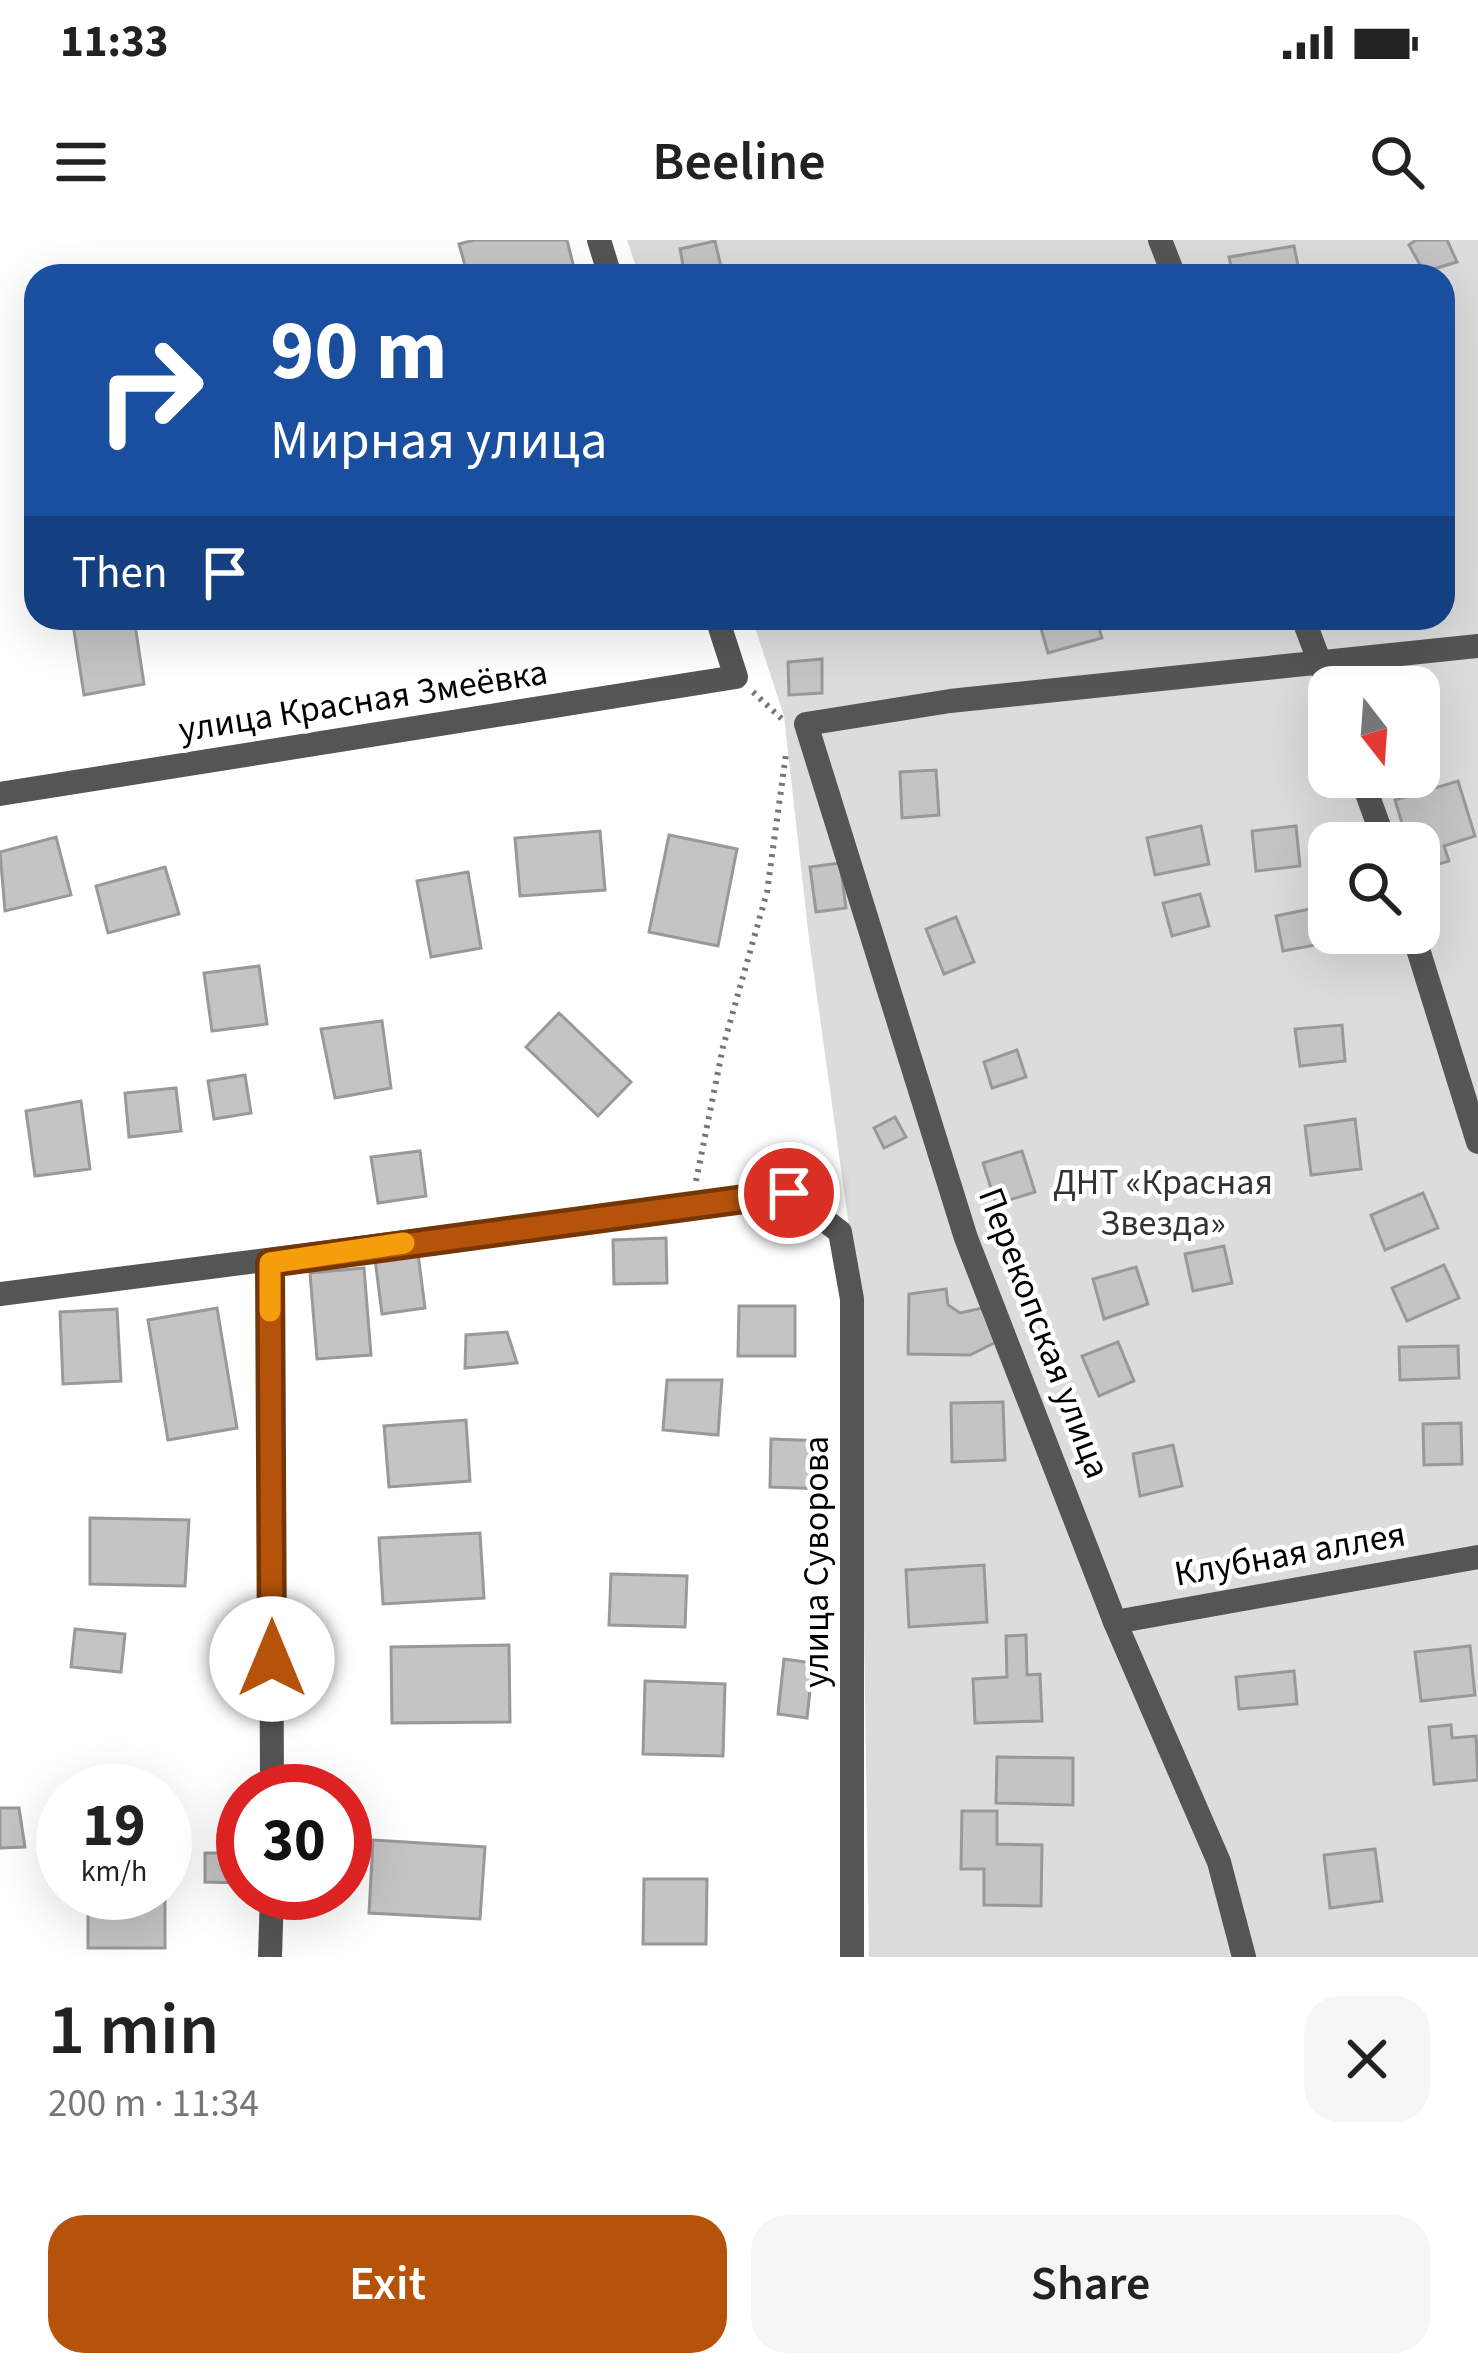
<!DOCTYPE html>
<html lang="en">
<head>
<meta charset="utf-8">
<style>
	:root { --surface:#fff; --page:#f6f6f6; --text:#222; --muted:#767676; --accent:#b45309 }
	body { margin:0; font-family:"Source Sans 3",sans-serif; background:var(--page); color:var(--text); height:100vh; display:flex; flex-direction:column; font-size:45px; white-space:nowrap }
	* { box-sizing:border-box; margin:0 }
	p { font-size:39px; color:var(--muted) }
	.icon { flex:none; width:66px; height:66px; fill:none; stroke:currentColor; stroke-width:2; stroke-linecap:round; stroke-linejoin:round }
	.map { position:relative; height:1717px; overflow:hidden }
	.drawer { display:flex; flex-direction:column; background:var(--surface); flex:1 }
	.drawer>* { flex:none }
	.banner { position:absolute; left:24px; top:24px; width:1431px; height:366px; border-radius:36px; box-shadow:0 12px 48px #0002; background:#1a4fa0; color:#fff; overflow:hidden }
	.needle { width:78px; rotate:163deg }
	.fabs { position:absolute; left:1308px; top:426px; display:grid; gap:24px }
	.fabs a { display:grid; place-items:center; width:132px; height:132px; border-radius:24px; background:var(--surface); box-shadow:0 12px 48px #0002; font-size:60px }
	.speed { position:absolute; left:36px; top:1524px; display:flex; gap:24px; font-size:60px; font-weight:700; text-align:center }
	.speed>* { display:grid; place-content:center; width:156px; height:156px; border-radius:50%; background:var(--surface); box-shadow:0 12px 48px #0002; line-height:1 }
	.speed small { font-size:30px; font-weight:400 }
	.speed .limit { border:18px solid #d22; background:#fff; color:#111 }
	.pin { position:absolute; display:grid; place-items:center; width:102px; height:102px; color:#fff; margin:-51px; border:6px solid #fff; border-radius:50%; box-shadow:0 3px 12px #0007 }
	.me { position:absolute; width:132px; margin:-66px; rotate:0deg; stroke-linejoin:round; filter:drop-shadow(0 0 9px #0008) }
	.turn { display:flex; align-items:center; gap:42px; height:252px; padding:0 48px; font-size:54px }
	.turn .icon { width:156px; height:156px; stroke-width:2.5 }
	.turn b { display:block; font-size:84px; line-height:102px }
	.then { display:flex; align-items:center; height:114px; padding:0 48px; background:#0003; gap:24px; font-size:45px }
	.round { display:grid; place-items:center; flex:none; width:126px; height:126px; border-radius:36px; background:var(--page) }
	.head { display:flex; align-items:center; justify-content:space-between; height:204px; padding:0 48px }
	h1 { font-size:72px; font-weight:600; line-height:90px }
	.button { display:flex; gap:24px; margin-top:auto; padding:24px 48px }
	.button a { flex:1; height:138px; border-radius:36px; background:var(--accent); color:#fff; font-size:48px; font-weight:600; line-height:138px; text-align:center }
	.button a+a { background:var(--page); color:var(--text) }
	.status { display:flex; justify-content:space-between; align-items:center; height:84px; padding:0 60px; background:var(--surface); direction:ltr }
	.status svg { height:33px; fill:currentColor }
	header { display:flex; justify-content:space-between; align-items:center; height:156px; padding:0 48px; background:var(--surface); font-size:54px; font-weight:600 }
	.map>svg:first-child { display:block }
	.green { fill:#dcdcdc; fill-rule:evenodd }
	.building { fill:#c4c4c4; stroke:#999; stroke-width:3 }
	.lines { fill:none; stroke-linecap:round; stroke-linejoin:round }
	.path { stroke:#777; stroke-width:6; stroke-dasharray:3 6; stroke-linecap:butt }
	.street { stroke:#555; stroke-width:24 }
	.route-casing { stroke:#753606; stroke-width:30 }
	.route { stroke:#b45309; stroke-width:21 }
	.slow { stroke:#f59e0b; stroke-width:21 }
	.labels { text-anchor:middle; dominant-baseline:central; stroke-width:9; stroke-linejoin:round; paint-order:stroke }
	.street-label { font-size:36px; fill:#000; stroke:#fff }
	.park-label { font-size:36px; fill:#333; stroke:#fff }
</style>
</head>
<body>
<div class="status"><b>11:33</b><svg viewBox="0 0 49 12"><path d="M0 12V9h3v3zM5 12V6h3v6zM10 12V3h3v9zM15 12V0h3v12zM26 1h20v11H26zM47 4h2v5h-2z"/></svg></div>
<header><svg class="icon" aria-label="menu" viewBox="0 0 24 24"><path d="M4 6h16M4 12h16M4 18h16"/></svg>Beeline<svg class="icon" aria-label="search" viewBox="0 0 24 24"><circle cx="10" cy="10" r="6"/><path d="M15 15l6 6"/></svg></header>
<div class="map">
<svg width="1478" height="1717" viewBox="0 0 1478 1717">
	<rect width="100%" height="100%" fill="#fff"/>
	<path class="green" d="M627 0H1478V1717H869L859 1059 809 699 784 476 752 378H1443V36H639ZM1329 447H1419V537H1329ZM1329 603H1419V693H1329Z"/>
	<g class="building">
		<polygon points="474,0 567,0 574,28 544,36 468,36 459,4"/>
		<polygon points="1416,0 1447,0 1457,22 1424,32 1409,5"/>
		<polygon points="715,1 723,36 685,36 680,9"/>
		<polygon points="1294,6 1300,36 1233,36 1229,17"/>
		<polygon points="72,378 134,378 144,444 84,455"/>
		<polygon points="1038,378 1096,378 1102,398 1048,413"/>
		<polygon points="822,419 822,453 789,455 788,422"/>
		<polygon points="936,530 939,575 902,578 900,532"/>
		<polygon points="1458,541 1475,596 1444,606 1449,621 1429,627 1419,603 1408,603 1395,560"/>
		<polygon points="1201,586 1209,624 1155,635 1147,598"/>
		<polygon points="1296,586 1300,626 1256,631 1252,591"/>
		<polygon points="600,591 605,650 520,656 515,598"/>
		<polygon points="669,595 737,609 718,706 649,692"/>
		<polygon points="56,597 71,655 5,671 0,612"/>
		<polygon points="840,623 846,668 816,672 810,627"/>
		<polygon points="165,627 179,674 108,693 96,646"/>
		<polygon points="468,632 481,708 431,717 417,641"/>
		<polygon points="1200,654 1209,686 1172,696 1163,663"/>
		<polygon points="1324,666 1331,702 1283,711 1276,676"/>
		<polygon points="956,677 974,722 944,734 926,689"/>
		<polygon points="259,726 267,784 212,791 204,733"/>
		<polygon points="559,773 631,842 598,876 526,807"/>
		<polygon points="382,781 391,848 335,858 321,789"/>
		<polygon points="1342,785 1345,821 1300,826 1295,789"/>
		<polygon points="1017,810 1026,837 992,848 984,822"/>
		<polygon points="245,835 251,873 214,879 208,841"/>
		<polygon points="176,848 181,891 129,897 125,853"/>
		<polygon points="81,861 90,929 35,936 26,871"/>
		<polygon points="895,877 906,897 884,908 874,888"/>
		<polygon points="1355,879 1361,929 1311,935 1305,886"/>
		<polygon points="420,911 426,956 378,963 371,917"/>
		<polygon points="1022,911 1035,952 996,964 983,923"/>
		<polygon points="1423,953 1438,988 1385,1010 1371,975"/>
		<polygon points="666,998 667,1043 614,1044 613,1000"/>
		<polygon points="1224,1006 1232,1043 1193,1051 1185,1014"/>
		<polygon points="418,1014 425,1068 382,1074 375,1019"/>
		<polygon points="1444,1025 1459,1058 1407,1081 1392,1048"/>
		<polygon points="1136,1027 1148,1064 1104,1079 1093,1039"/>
		<polygon points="364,1028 371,1115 317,1119 310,1033"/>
		<polygon points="946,1049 948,1065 960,1073 987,1067 1000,1100 970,1115 908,1114 909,1054"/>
		<polygon points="739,1066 795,1066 795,1116 738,1116"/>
		<polygon points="217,1068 237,1188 168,1200 148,1080"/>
		<polygon points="117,1069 121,1141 63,1144 60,1072"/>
		<polygon points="507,1092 517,1123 465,1128 466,1095"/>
		<polygon points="1118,1102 1134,1141 1099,1156 1082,1116"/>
		<polygon points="1458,1106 1459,1138 1400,1140 1399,1107"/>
		<polygon points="667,1140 722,1140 718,1195 663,1190"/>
		<polygon points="1003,1162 1005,1220 952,1222 951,1163"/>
		<polygon points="466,1180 470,1241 389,1247 384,1186"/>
		<polygon points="1461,1183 1462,1224 1424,1225 1423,1184"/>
		<polygon points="771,1199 825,1201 824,1249 770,1247"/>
		<polygon points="1173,1205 1182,1246 1140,1256 1133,1214"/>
		<polygon points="90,1278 189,1280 185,1346 90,1344"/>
		<polygon points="480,1293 484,1358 383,1364 379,1298"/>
		<polygon points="984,1325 987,1382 909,1387 906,1330"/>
		<polygon points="611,1334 687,1336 685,1387 609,1385"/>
		<polygon points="75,1389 125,1394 121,1432 71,1427"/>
		<polygon points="1026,1395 1027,1435 1040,1434 1042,1481 975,1483 973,1439 1007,1437 1006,1396"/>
		<polygon points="509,1405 510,1482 392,1483 391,1407"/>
		<polygon points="1470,1406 1475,1455 1421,1461 1415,1412"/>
		<polygon points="784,1419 813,1423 807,1478 778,1474"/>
		<polygon points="1294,1431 1297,1464 1239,1469 1236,1437"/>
		<polygon points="645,1441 725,1444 723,1516 643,1514"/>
		<polygon points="1451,1485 1452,1498 1476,1496 1478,1540 1434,1544 1429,1487"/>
		<polygon points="997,1517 1073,1518 1073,1565 996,1563"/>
		<polygon points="144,1542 144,1551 69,1551 69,1543"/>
		<polygon points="0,1568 19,1568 25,1607 0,1608"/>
		<polygon points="962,1571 997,1571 997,1604 1042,1605 1041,1666 984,1665 984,1629 961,1629"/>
		<polygon points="373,1600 485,1607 480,1679 369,1673"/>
		<polygon points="1375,1609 1382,1661 1330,1668 1324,1615"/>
		<polygon points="205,1613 243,1613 243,1643 205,1642"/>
		<polygon points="644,1639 707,1639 706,1704 643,1704"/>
		<polygon points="165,1649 165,1708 88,1708 88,1653"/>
	</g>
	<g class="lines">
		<g class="path">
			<polyline points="753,452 783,480"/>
			<polyline points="696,941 723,807 767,652 786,514"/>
		</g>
		<g class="street">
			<polyline points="599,0 610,36"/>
			<polyline points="1160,0 1174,36"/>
			<polyline points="1303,378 1329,447"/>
			<polyline points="1361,537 1385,603"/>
			<polyline points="0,554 736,437 717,378"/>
			<polyline points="1413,693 1478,902"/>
			<polyline points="270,1023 272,1551"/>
			<polyline points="0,1054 789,953 840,992 852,1059 852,1717"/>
			<polyline points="1115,1382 1478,1317"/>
			<polyline points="270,1717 272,1653"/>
			<polyline points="1244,1717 1219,1622 1115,1382 966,998 806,484 950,461 1478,406"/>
		</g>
	</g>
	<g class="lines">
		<g class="route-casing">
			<polyline id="route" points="272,1419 270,1023 789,953"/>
		</g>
		<use href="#route" class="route"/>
		<polyline class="slow" points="270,1071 270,1023 404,1003"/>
	</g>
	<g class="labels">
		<g class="street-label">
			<text transform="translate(363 461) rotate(-9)">улица Красная Змеёвка</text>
			<text transform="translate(1044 1093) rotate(69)">Перекопская улица</text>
			<text transform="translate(1290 1314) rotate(-10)">Клубная аллея</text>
			<text transform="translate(816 1322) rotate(-90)">улица Суворова</text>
		</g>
		<g class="park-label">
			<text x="1163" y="942">ДНТ «Красная<tspan x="1163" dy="41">Звезда»</tspan></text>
		</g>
	</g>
</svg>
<div class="fabs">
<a><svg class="needle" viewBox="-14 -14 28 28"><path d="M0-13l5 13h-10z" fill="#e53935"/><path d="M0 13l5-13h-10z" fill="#767676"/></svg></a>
<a><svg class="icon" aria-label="search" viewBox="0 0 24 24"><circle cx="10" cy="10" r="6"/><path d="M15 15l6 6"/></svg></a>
</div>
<div class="speed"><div>19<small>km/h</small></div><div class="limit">30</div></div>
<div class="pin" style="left:789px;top:953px;background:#d93025"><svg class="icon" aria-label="arrive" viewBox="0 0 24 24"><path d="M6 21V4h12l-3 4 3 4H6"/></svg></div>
<svg class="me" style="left:272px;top:1419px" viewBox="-20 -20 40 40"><circle r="19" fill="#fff"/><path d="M0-13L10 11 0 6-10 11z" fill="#b45309"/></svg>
<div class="banner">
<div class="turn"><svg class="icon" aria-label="right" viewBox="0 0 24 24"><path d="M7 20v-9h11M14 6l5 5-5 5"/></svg><div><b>90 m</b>Мирная улица</div></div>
<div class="then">Then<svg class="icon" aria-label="arrive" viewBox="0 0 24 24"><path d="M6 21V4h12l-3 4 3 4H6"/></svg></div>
</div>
</div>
<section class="drawer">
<div class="head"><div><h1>1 min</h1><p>200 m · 11:34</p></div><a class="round"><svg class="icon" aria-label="close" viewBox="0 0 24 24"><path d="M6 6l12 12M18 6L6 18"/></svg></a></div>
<div class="button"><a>Exit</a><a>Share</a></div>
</section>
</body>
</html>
